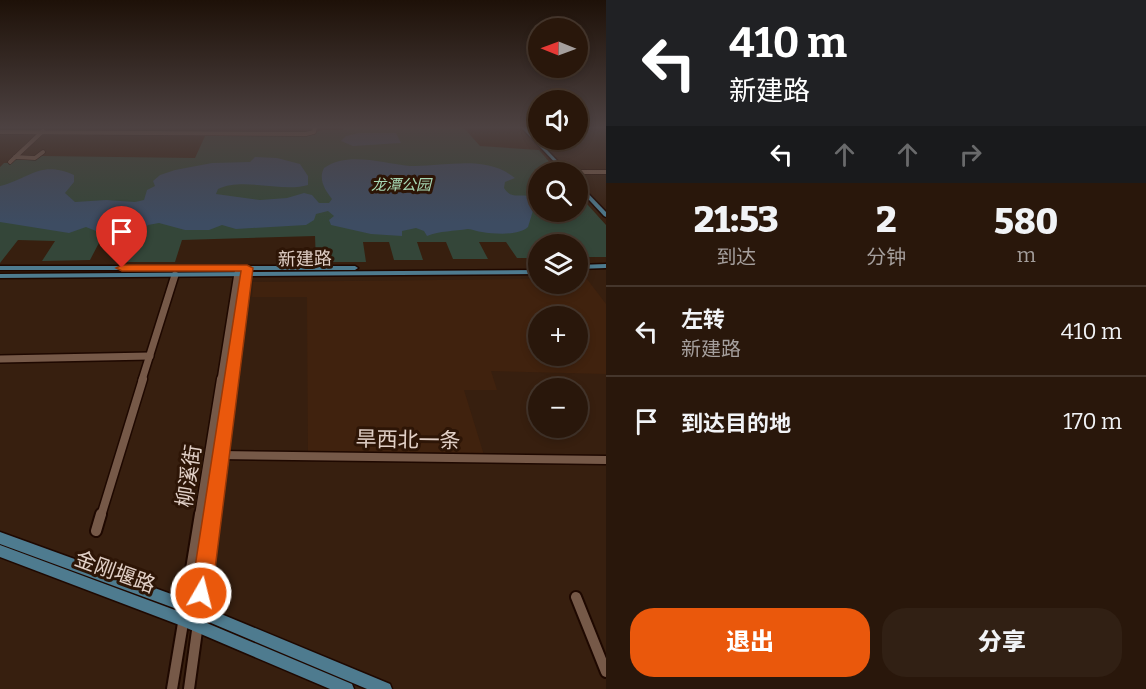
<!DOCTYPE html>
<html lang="zh">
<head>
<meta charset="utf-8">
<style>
	:root { --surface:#29170b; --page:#312014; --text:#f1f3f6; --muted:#a59f9d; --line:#45362c; --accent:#ea580c }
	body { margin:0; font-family:Bitter,"Noto Sans SC",serif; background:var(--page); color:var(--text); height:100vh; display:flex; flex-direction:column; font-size:22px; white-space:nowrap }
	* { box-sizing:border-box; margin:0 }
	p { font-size:20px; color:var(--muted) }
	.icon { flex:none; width:33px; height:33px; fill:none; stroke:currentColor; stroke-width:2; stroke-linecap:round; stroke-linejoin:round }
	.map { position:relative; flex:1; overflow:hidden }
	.sheet { display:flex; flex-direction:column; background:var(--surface); width:540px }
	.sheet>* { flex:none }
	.banner { background:#202124; color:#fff; overflow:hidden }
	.needle { width:39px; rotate:271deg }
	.controls { position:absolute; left:528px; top:18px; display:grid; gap:12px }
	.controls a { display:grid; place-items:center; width:60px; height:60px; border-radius:50%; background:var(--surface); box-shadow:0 3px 9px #0003,0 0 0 2px var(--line); font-size:30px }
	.pin { position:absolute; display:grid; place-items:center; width:51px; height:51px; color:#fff; margin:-62px -26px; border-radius:50% 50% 50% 0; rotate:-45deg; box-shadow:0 0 6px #0007 }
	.pin .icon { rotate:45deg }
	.me { position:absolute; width:66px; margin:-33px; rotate:8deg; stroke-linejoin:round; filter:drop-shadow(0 0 4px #0008) }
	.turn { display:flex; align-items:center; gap:21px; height:126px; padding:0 24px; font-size:27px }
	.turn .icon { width:78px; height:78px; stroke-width:2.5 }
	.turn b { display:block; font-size:42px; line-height:51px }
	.lanes { display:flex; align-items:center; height:57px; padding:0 24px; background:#0003; justify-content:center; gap:30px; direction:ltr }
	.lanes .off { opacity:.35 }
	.eta { display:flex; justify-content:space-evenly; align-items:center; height:102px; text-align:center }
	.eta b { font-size:36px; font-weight:800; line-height:42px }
	.button { display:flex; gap:12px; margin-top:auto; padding:12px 24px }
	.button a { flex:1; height:69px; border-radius:24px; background:var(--accent); color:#fff; font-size:24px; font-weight:800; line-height:69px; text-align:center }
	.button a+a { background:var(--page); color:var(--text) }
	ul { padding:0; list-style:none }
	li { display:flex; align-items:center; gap:18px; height:90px; padding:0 24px; border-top:2px solid var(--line) }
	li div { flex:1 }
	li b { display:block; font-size:22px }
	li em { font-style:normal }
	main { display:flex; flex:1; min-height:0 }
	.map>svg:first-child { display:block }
	.built { fill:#40220e; fill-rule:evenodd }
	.green { fill:#344639 }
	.water { fill:#3d4c62 }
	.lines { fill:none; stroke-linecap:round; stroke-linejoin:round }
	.minor-far4-casing { stroke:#1e0800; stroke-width:5 }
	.minor-far3-casing { stroke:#1e0800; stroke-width:8 }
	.minor-far2-casing { stroke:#1e0800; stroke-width:10 }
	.minor-far1-casing { stroke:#1e0800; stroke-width:11 }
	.minor-casing { stroke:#1e0800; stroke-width:14 }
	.major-casing { stroke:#1e0800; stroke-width:3 }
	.minor-far4 { stroke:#765948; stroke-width:4 }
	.minor-far3 { stroke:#765948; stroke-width:5 }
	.minor-far2 { stroke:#765948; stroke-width:7 }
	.minor-far1 { stroke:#765948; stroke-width:8 }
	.minor { stroke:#765948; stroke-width:10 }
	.major { fill:#4e7b8f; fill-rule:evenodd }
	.route { fill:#ea580c; stroke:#983908; stroke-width:1.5 }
	.labels { text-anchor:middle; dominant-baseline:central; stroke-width:6; stroke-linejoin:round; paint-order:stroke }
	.far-park-label { font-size:15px; font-style:italic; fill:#a7d8b4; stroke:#2d1506 }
	.street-label { font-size:18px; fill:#e1d0c7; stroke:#2d1506 }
	.near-street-label { font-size:21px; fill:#e1d0c7; stroke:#2d1506 }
</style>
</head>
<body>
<main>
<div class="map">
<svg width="606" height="689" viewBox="0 0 606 689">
	<rect width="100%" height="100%" fill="#371f0f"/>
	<path class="built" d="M538 279V284H578V279H587L606 304V374L491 371 497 390H464L484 455 308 451 307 297H252L253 282ZM538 316H578V356H538Z"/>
	<polygon class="green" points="343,127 463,127 480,146 539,150 558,172 538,172 538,212 578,212 578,194 606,225 606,257 578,257 578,244 536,242 538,258 517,258 506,242 479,242 488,259 453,259 446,242 417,242 423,260 394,260 389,242 363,242 366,262 316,262 315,236 182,240 175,262 125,262 134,239 101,239 90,260 42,261 55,241 18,240 0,263 0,167 4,163 12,163 18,158 42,156 195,158 206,134 315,133 321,130 343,130"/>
	<g class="water">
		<polygon points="359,133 396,133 401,143 353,146 341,141 346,136"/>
		<path d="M255 157 277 158 300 164 308 176V185C283 193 244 177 218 189L216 194 260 200 287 198 304 193 312 195 319 203H329L332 199C325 190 318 179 324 168 349 151 383 164 410 166 445 167 485 154 515 178L505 182 504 188C511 199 518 194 528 196L535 204 528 227C518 236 495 234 482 232 478 232 472 229 468 229 454 231 440 231 427 236L424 231 416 228 402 231V236L371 234 331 225 329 220 334 216 328 211 316 214 314 220 306 225 236 229 222 225 209 230H185L159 223 148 225 141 231H96L86 227 69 233 0 222V186C31 178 40 160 74 175V182L65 193 75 202 106 200 135 202 144 200 147 190 155 186 153 181 160 175 175 170 212 163 250 162Z"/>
	</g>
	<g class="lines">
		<g class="minor-far4-casing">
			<g id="minor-far4">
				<polyline points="0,132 306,134 314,132 315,127"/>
				<polyline points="15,157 35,158 43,152"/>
				<polyline points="10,162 43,131"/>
				<polyline points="566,172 606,172"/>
			</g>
		</g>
		<g class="minor-far3-casing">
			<g id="minor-far3">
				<polyline points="238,275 239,268"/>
				<polyline points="246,275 247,270"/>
			</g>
		</g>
		<g class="minor-far2-casing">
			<g id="minor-far2">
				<polyline points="0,359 150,356"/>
				<polyline points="142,380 175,275"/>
				<polyline points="221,380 238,273"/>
				<polyline points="232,380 247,273"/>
			</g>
		</g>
		<g class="minor-far1-casing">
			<g id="minor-far1">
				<polyline points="219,455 606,460"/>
				<polyline points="101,516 143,379"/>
				<polyline points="199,516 221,379"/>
				<polyline points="213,516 232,379"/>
			</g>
		</g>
		<g class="minor-casing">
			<g id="minor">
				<polyline points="96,531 101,514"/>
				<polyline points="576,597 606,672"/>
				<polyline points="185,606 200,514"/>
				<polyline points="172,689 184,617"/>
				<polyline points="189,689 213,514"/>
			</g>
		</g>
		<g class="major-casing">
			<g id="major">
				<polygon points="521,127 525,127 568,172 564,172"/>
				<polygon points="578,183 606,212 606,217 604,216 578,188"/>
				<polygon points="606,264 606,268 578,269 578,265"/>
				<polygon points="0,266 355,266 358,268 355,270 0,270"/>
				<polygon points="538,270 538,274 0,278 0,274"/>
				<polygon points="0,532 185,599 390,684 392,689 367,689 185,612 0,544"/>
				<polygon points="0,545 183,613 352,684 354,689 330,689 182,626 0,557"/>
			</g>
		</g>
		<use href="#minor-far4" class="minor-far4"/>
		<use href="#minor-far3" class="minor-far3"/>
		<use href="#minor-far2" class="minor-far2"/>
		<use href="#minor-far1" class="minor-far1"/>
		<use href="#minor" class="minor"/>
		<use href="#major" class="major"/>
	</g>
	<linearGradient id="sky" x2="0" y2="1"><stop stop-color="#1e1108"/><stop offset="0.57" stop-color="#4d4242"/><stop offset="1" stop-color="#4d4242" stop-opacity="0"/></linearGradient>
	<rect width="606" height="223" fill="url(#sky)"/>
	<polygon class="route" points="247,265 253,268 212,593 209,601 201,604 194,601 191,593 241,271 122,271 116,268 122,265"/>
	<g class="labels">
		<g class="far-park-label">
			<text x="401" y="185">龙潭公园</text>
		</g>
		<g class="street-label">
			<text transform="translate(305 259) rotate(-1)">新建路</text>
		</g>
		<g class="near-street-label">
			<text transform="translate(408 440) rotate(1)">旱西北一条</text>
			<text transform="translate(189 476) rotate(-81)">柳溪街</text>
			<text transform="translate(115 572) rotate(20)">金刚堰路</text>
		</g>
	</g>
</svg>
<div class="controls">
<a><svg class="needle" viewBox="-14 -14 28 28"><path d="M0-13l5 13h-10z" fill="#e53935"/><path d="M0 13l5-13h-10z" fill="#a59f9d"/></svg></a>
<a><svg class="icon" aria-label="sound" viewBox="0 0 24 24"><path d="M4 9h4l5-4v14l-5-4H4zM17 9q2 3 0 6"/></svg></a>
<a><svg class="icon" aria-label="search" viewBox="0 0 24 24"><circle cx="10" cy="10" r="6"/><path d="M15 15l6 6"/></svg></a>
<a><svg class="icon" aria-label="layers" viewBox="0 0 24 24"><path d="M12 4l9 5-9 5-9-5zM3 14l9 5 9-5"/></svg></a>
<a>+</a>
<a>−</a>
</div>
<div class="pin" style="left:122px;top:268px;background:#d93025"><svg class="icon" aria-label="arrive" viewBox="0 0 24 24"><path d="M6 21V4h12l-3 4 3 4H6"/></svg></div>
<svg class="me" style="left:201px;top:593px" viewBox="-20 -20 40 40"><circle r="17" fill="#ea580c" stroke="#fff" stroke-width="3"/><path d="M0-11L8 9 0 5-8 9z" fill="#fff"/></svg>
</div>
<section class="sheet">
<div class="banner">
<div class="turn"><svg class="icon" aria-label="left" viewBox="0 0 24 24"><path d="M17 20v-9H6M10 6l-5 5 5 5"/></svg><div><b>410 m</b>新建路</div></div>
<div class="lanes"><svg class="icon" aria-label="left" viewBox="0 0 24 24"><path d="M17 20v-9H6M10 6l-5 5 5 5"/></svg><svg class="icon off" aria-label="ahead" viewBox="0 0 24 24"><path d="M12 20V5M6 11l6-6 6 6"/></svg><svg class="icon off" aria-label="ahead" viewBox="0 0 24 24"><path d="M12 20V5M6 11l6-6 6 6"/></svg><svg class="icon off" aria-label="right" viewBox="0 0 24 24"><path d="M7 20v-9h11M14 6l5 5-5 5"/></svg></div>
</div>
<div class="eta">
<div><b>21:53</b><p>到达</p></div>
<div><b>2</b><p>分钟</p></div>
<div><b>580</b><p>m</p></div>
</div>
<ul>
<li><svg class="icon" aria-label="left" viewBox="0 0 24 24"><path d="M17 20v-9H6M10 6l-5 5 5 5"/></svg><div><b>左转</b><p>新建路</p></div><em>410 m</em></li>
<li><svg class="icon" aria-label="arrive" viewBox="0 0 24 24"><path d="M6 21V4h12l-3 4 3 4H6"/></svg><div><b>到达目的地</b></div><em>170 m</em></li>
</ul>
<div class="button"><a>退出</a><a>分享</a></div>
</section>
</main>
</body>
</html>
